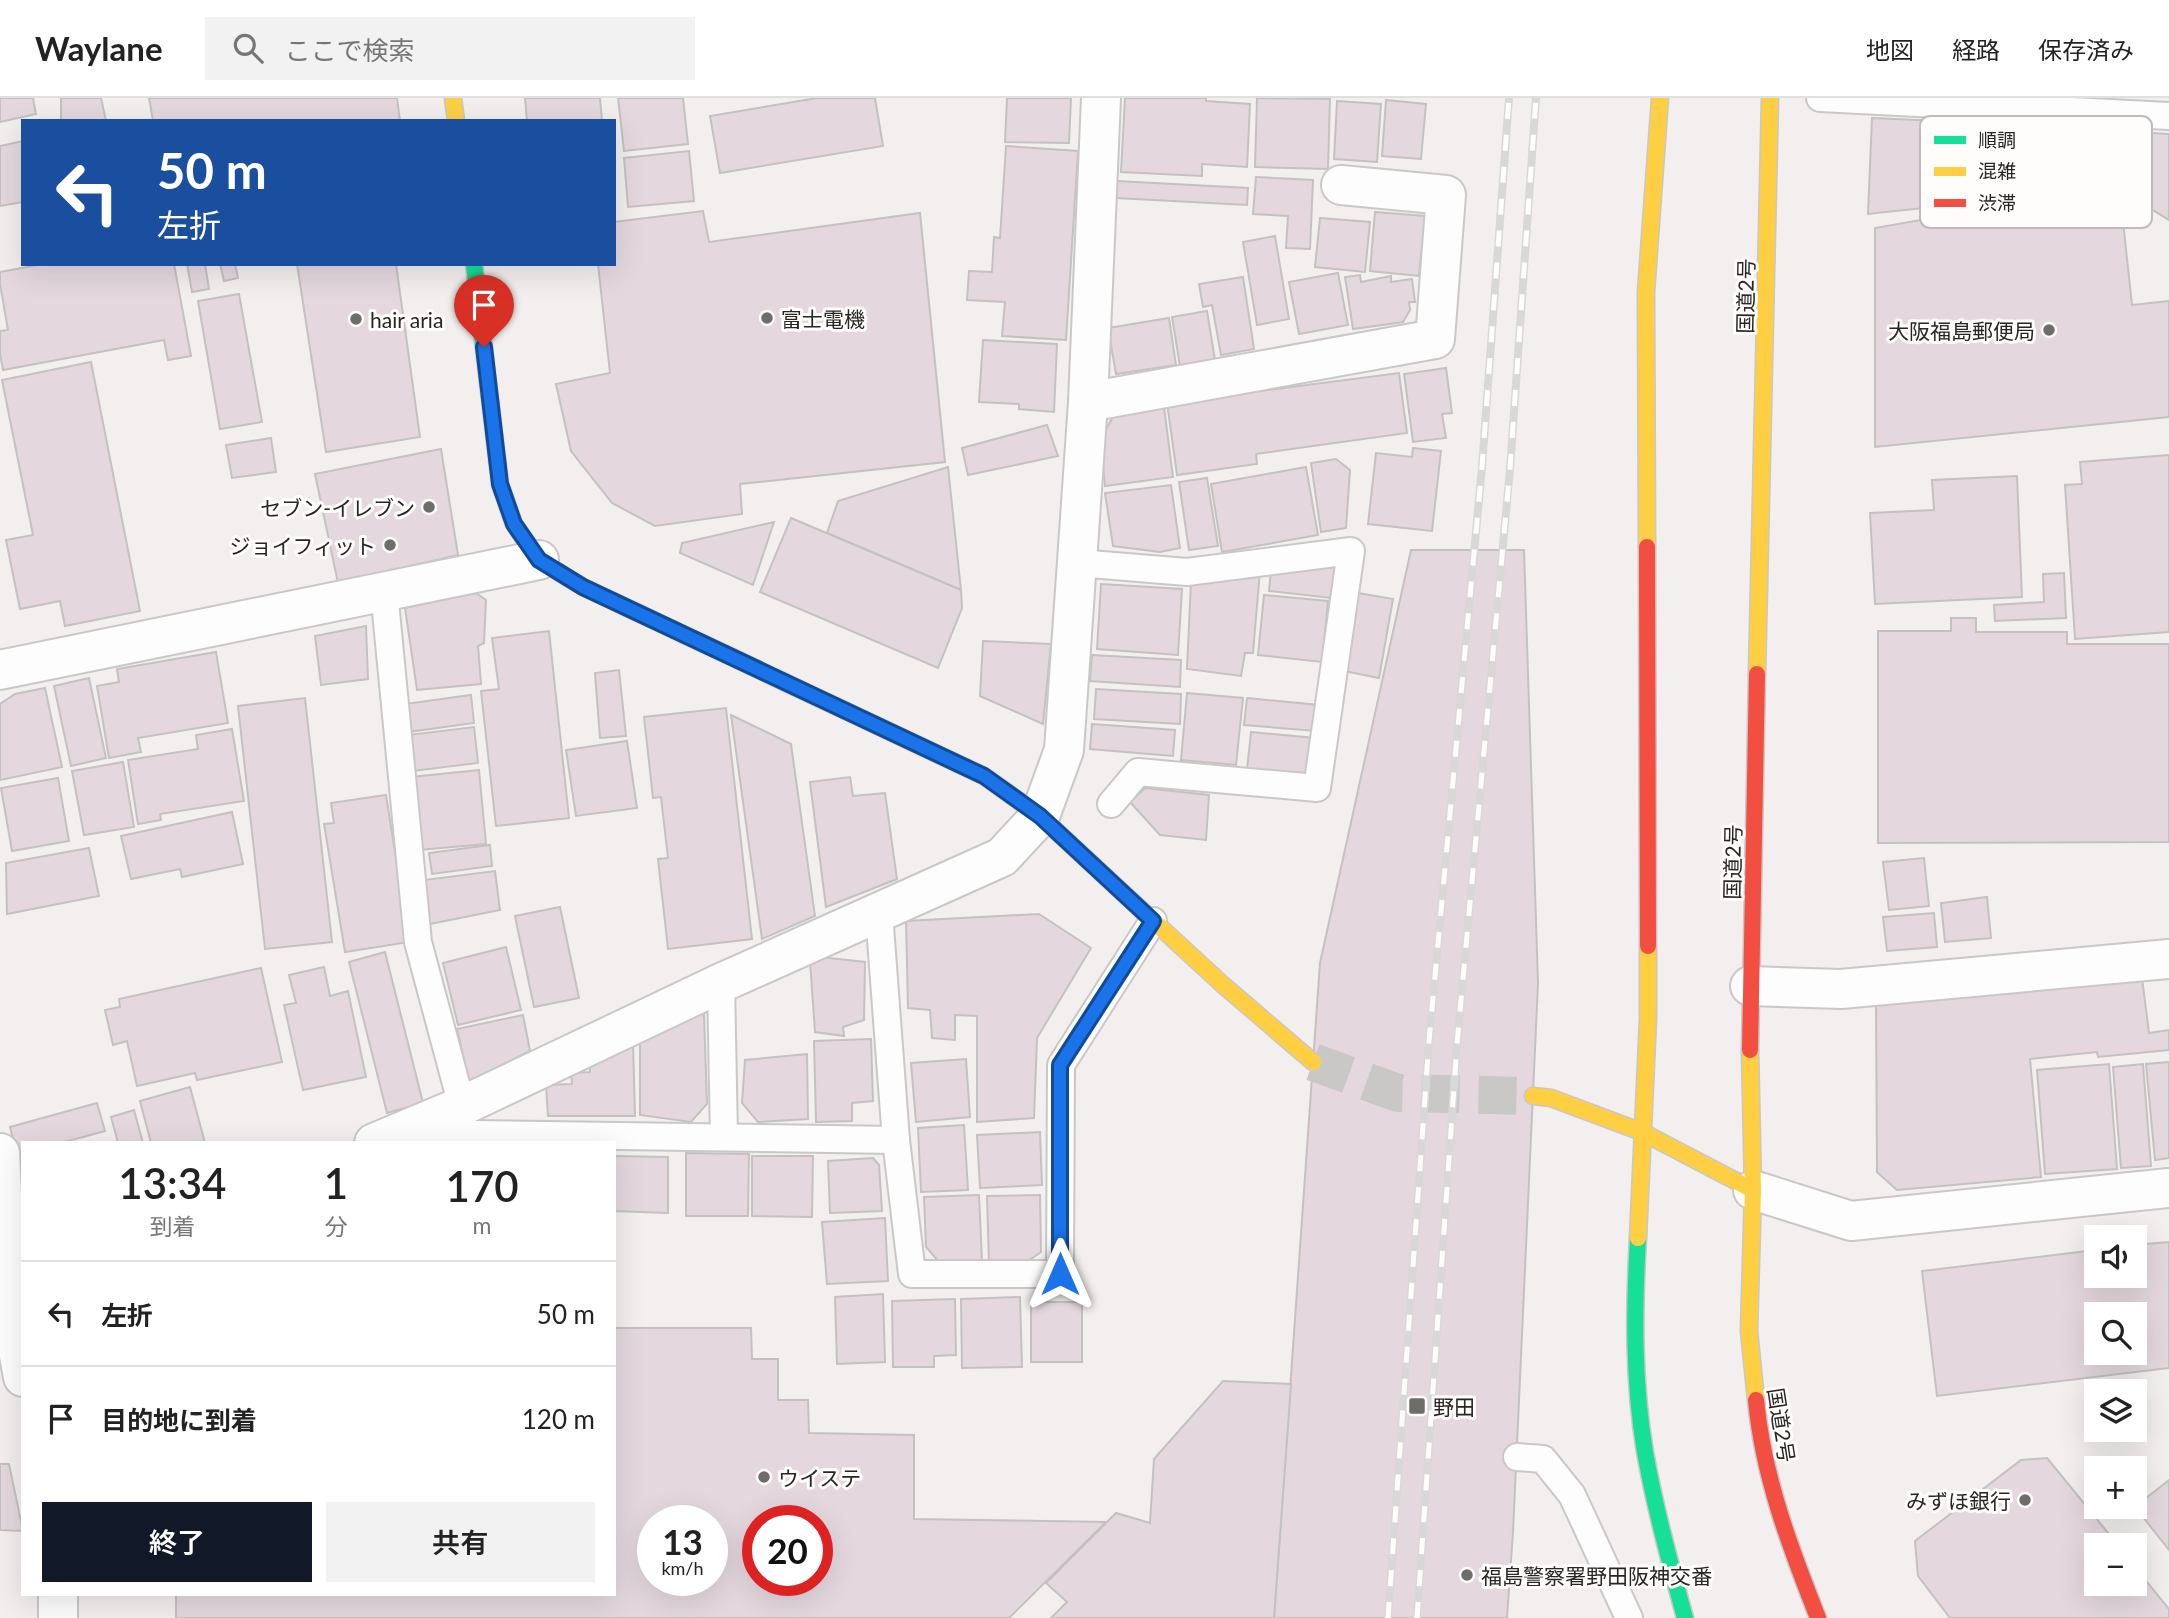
<!DOCTYPE html>
<html lang="ja">
<head>
<meta charset="utf-8">
<style>
	:root { --surface:#fff; --page:#f2f2f2; --text:#222; --muted:#767676; --line:#e0e0e0; --accent:#111827 }
	body { margin:0; font-family:Lato,"Noto Sans JP",sans-serif; background:var(--page); color:var(--text); height:100vh; display:flex; flex-direction:column; font-size:26px; white-space:nowrap }
	* { box-sizing:border-box; margin:0 }
	p { font-size:23px; color:var(--muted) }
	.icon { flex:none; width:38px; height:38px; fill:none; stroke:currentColor; stroke-width:2; stroke-linecap:round; stroke-linejoin:round }
	.map { position:relative; flex:1; overflow:hidden }
	.details { position:absolute; left:21px; top:1043px; width:595px; height:455px; display:flex; flex-direction:column; background:var(--surface); border-radius:0px; box-shadow:0 7px 28px #0002 }
	.details>* { flex:none }
	.hud { position:absolute; left:21px; top:21px; width:595px; height:147px; border-radius:0px; box-shadow:0 7px 28px #0002; background:#1a4fa0; color:#fff; overflow:hidden }
	.fabs { position:absolute; left:2084px; top:1127px; display:grid; gap:14px }
	.fabs a { display:grid; place-items:center; width:63px; height:63px; border-radius:0px; background:var(--surface); box-shadow:0 7px 28px #0002; font-size:35px }
	.speed { position:absolute; left:637px; top:1407px; display:flex; gap:14px; font-size:35px; font-weight:700; text-align:center }
	.speed>* { display:grid; place-content:center; width:91px; height:91px; border-radius:50%; background:var(--surface); box-shadow:0 7px 28px #0002; line-height:1 }
	.speed small { font-size:18px; font-weight:400 }
	.speed .limit { border:10px solid #d22; background:#fff; color:#111 }
	.pin { position:absolute; display:grid; place-items:center; width:60px; height:60px; color:#fff; margin:-72px -30px; border-radius:50% 50% 50% 0; rotate:-45deg; box-shadow:0 0 7px #0007 }
	.pin .icon { rotate:45deg }
	.me { position:absolute; width:77px; margin:-38px; rotate:0deg; stroke-linejoin:round; filter:drop-shadow(0 0 5px #0008) }
	.turn { display:flex; align-items:center; gap:24px; height:147px; padding:0 21px; font-size:32px }
	.turn .icon { width:91px; height:91px; stroke-width:2.5 }
	.turn b { display:block; font-size:49px; line-height:60px }
	.eta { display:flex; justify-content:space-evenly; align-items:center; height:119px; text-align:center }
	.eta b { font-size:42px; font-weight:600; line-height:49px }
	.button { display:flex; gap:14px; margin-top:auto; padding:14px 21px }
	.button a { flex:1; height:80px; border-radius:0px; background:var(--accent); color:#fff; font-size:28px; font-weight:600; line-height:80px; text-align:center }
	.button a+a { background:var(--page); color:var(--text) }
	ul { padding:0; list-style:none }
	li { display:flex; align-items:center; gap:21px; height:105px; padding:0 21px; border-top:2px solid var(--line) }
	li div { flex:1 }
	li b { display:block; font-size:26px }
	li em { font-style:normal }
	header { display:flex; align-items:center; gap:42px; box-sizing:border-box; height:98px; padding:0 35px; background:var(--surface); border-bottom:2px solid var(--line) }
	header strong { font-size:33px }
	nav { display:flex; gap:38px; margin-inline-start:auto; font-size:24px }
	.search { width:490px; height:63px; background:var(--page); display:flex; align-items:center; gap:18px; box-sizing:border-box; padding:0 24px; border-radius:0px; color:var(--muted); font-size:26px }
	.map>svg:first-child { display:block }
	.building { fill:#e4d8de; stroke:#c4c1c1; stroke-width:2; fill-rule:evenodd }
	.lines { fill:none; stroke-linecap:round; stroke-linejoin:round }
	.secondary-tunnel { stroke:#cac7c7; stroke-width:38; stroke-dasharray:38 19; stroke-linecap:butt }
	.lane-casing { stroke:#cac7c7; stroke-width:30 }
	.street-casing { stroke:#cac7c7; stroke-width:42 }
	.fast-casing { stroke:#cac7c7; stroke-width:19 }
	.slow-casing { stroke:#cac7c7; stroke-width:19 }
	.jam-casing { stroke:#cac7c7; stroke-width:19 }
	.lane { stroke:#fdfdfd; stroke-width:26 }
	.street { stroke:#fdfdfd; stroke-width:38 }
	.fast { stroke:#16e098; stroke-width:16 }
	.slow { stroke:#ffcf43; stroke-width:16 }
	.jam { stroke:#f24e42; stroke-width:16 }
	.rail-casing { stroke:#d9d8d8; stroke-width:8 }
	.rail { stroke:#fffcfc; stroke-width:5; stroke-dasharray:16; stroke-linecap:butt }
	.route-casing { stroke:#114b97; stroke-width:18 }
	.route { stroke:#1a73e8; stroke-width:12 }
	.poi-dot { fill:#6f6c6c; stroke:#fffcfc; stroke-width:2.5 }
	.labels { text-anchor:middle; dominant-baseline:central; stroke-width:6; stroke-linejoin:round; paint-order:stroke }
	.street-label { font-size:21px; fill:#282525; stroke:#fffcfc }
	.poi-label { font-size:21px; fill:#282525; stroke:#fffcfc; text-anchor:start }
	.key { fill:#fffcfc; stroke:#bebcbc; stroke-width:2 }
	.key-label { font-size:19px; fill:#282525 }
</style>
</head>
<body>
<header>
<strong>Waylane</strong>
<div class="search"><svg class="icon" aria-label="search" viewBox="0 0 24 24"><circle cx="10" cy="10" r="6"/><path d="M15 15l6 6"/></svg>ここで検索</div>
<nav><a>地図</a><a>経路</a><a>保存済み</a></nav>
</header>
<div class="map">
<svg width="2169" height="1520" viewBox="0 0 2169 1520">
	<rect width="100%" height="100%" fill="#f3efef"/>
	<g class="building">
		<polygon points="0,0 33,0 36,16 0,24"/>
		<polygon points="61,0 101,0 106,23 61,23"/>
		<polygon points="149,0 397,0 400,23 153,23"/>
		<polygon points="525,0 600,0 602,23 527,23"/>
		<polygon points="618,0 683,0 688,46 624,53"/>
		<polygon points="817,0 875,0 883,48 720,75 710,18"/>
		<polygon points="1007,0 1071,0 1069,45 1005,44"/>
		<polygon points="1125,0 1206,0 1206,3 1250,6 1247,69 1202,66 1202,78 1121,74"/>
		<polygon points="1257,0 1330,1 1328,71 1255,69"/>
		<polygon points="1386,2 1426,6 1421,61 1382,58"/>
		<polygon points="1337,3 1381,6 1377,64 1334,61"/>
		<polygon points="1872,20 2060,28 2058,84 1984,84 1983,95 1964,95 1961,106 1868,116"/>
		<polygon points="2098,32 2169,36 2169,122 2092,75"/>
		<polygon points="23,43 23,104 0,108 0,48"/>
		<polygon points="1006,48 1078,53 1066,242 1002,238 1005,204 967,202 969,173 992,174 994,139 1000,140"/>
		<polygon points="689,53 694,103 628,109 624,60"/>
		<polygon points="1256,79 1313,82 1310,151 1286,150 1288,118 1253,116"/>
		<polygon points="1117,83 1248,90 1247,107 1116,100"/>
		<polygon points="2090,92 2122,114 2132,207 2169,203 2169,319 1875,349 1875,130"/>
		<polygon points="703,113 709,144 920,115 945,364 740,386 742,416 655,428 612,405 571,353 556,286 610,275 598,166 614,166 614,124"/>
		<polygon points="1375,114 1425,118 1419,178 1370,173"/>
		<polygon points="1320,120 1370,124 1365,174 1315,169"/>
		<polygon points="1275,138 1289,221 1257,227 1243,144"/>
		<polygon points="43,166 174,166 191,258 168,262 164,242 3,272 0,255 0,233 8,232 0,186 0,174"/>
		<polygon points="187,166 205,166 209,191 192,194"/>
		<polygon points="220,166 235,166 238,180 224,183"/>
		<polygon points="297,166 396,166 420,339 326,354"/>
		<polygon points="1338,175 1348,227 1299,236 1289,184"/>
		<polygon points="1360,177 1361,184 1391,178 1391,184 1412,181 1415,204 1409,204 1410,212 1403,224 1353,231 1345,179"/>
		<polygon points="1243,179 1254,251 1221,257 1212,207 1203,209 1199,186"/>
		<polygon points="239,196 262,324 220,331 198,203"/>
		<polygon points="1207,213 1215,262 1180,268 1172,219"/>
		<polygon points="1169,220 1176,267 1116,276 1108,230"/>
		<polygon points="983,242 1057,246 1054,314 1019,311 1019,306 979,304"/>
		<polygon points="91,264 140,513 65,528 60,503 20,511 6,442 33,437 2,282"/>
		<polygon points="1446,270 1452,315 1442,316 1446,340 1413,344 1404,276"/>
		<polygon points="1399,275 1407,335 1256,356 1257,366 1177,377 1167,305"/>
		<polygon points="1164,309 1173,379 1105,388 1102,359 1104,335 1114,317"/>
		<polygon points="1047,327 1058,358 968,377 962,350"/>
		<polygon points="271,340 276,374 232,380 226,347"/>
		<polygon points="1413,350 1441,353 1432,433 1368,426 1376,355 1412,359"/>
		<polygon points="441,351 458,457 338,485 315,376"/>
		<polygon points="2169,357 2169,534 2075,541 2065,387 2082,386 2080,364"/>
		<polygon points="1336,361 1350,372 1346,430 1321,434 1311,365"/>
		<polygon points="948,369 961,492 827,435 838,403"/>
		<polygon points="1306,369 1318,437 1222,454 1211,386"/>
		<polygon points="2017,378 2022,499 1875,506 1870,415 1934,412 1932,382"/>
		<polygon points="1207,380 1218,448 1189,452 1179,384"/>
		<polygon points="1171,387 1180,450 1160,454 1113,448 1105,395"/>
		<polygon points="791,420 961,492 962,510 938,570 760,494"/>
		<polygon points="774,424 753,487 680,455 682,445"/>
		<polygon points="1411,452 1524,452 1538,885 1513,1434 1507,1520 1274,1520 1320,865"/>
		<polygon points="1337,463 1331,500 1269,493 1271,472"/>
		<polygon points="1260,472 1253,555 1245,555 1241,578 1187,571 1191,483"/>
		<polygon points="2064,475 2066,520 1995,523 1994,507 2044,504 2043,476"/>
		<polygon points="1101,486 1182,491 1178,557 1097,551"/>
		<polygon points="476,495 486,502 484,545 478,548 481,586 417,592 405,510"/>
		<polygon points="1358,495 1393,501 1379,580 1344,573"/>
		<polygon points="1264,497 1328,503 1322,564 1258,557"/>
		<polygon points="1951,520 1976,520 1976,534 2067,534 2067,546 2169,546 2169,744 1878,745 1878,533 1951,533"/>
		<polygon points="366,528 368,581 321,587 315,538"/>
		<polygon points="549,533 569,720 496,728 481,593 499,591 492,540"/>
		<polygon points="983,543 1051,546 1043,626 980,598"/>
		<polygon points="216,554 228,625 138,640 141,654 109,660 97,588 119,584 117,571"/>
		<polygon points="1092,557 1181,562 1180,589 1090,583"/>
		<polygon points="619,572 626,638 600,640 595,575"/>
		<polygon points="89,580 106,660 71,668 54,588"/>
		<polygon points="45,590 62,669 0,682 0,606 15,596"/>
		<polygon points="1096,591 1181,596 1180,626 1094,621"/>
		<polygon points="1187,595 1243,600 1236,667 1181,662"/>
		<polygon points="471,597 474,625 408,634 405,606"/>
		<polygon points="305,600 332,844 265,851 238,608"/>
		<polygon points="1247,600 1319,607 1316,633 1244,627"/>
		<polygon points="726,610 752,841 668,851 658,761 668,760 661,699 653,700 644,619"/>
		<polygon points="731,617 791,646 815,818 762,841"/>
		<polygon points="1092,626 1175,632 1173,658 1090,651"/>
		<polygon points="474,629 478,665 413,673 408,637"/>
		<polygon points="232,631 244,703 160,716 161,722 138,726 128,662 198,651 196,637"/>
		<polygon points="1251,634 1315,640 1312,678 1247,672"/>
		<polygon points="627,643 637,710 576,718 566,652"/>
		<polygon points="123,664 134,729 84,737 72,673"/>
		<polygon points="479,672 486,746 419,752 411,679"/>
		<polygon points="850,679 853,698 885,695 897,781 826,809 810,684"/>
		<polygon points="58,680 69,743 12,753 1,690"/>
		<polygon points="1145,690 1209,697 1206,742 1160,737 1130,704"/>
		<polygon points="386,697 409,844 345,854 324,726 334,725 331,705"/>
		<polygon points="232,714 243,766 182,779 180,771 131,781 121,738"/>
		<polygon points="490,747 492,768 432,776 429,755"/>
		<polygon points="89,750 99,798 7,816 6,765"/>
		<polygon points="1924,760 1929,808 1889,812 1883,764"/>
		<polygon points="495,773 500,812 430,826 424,782"/>
		<polygon points="1987,799 1991,840 1945,844 1941,805"/>
		<polygon points="560,809 579,900 534,909 515,818"/>
		<polygon points="1934,815 1937,849 1887,853 1883,819"/>
		<polygon points="1039,816 1091,850 1037,940 1034,1020 977,1024 977,918 955,917 955,942 932,940 930,912 908,910 906,823"/>
		<polygon points="506,849 521,912 458,927 443,865"/>
		<polygon points="385,854 423,1005 387,1015 349,864"/>
		<polygon points="820,859 865,864 864,922 843,929 844,938 815,934 810,863"/>
		<polygon points="324,869 330,898 348,893 366,979 303,992 284,907 296,905 289,877"/>
		<polygon points="261,870 282,964 197,982 195,975 137,988 127,943 113,947 105,912 120,909 119,901"/>
		<polygon points="2142,880 2149,935 2169,932 2169,952 2098,959 2097,954 2030,961 2041,1079 1897,1092 1877,1074 1876,907"/>
		<polygon points="694,912 704,917 707,1006 691,1024 640,1017 640,941"/>
		<polygon points="523,917 530,953 469,984 457,931"/>
		<polygon points="871,941 873,1003 852,1005 852,1023 816,1024 814,943"/>
		<polygon points="633,945 635,1018 548,1018 546,987 572,986 571,975 590,974 590,964"/>
		<polygon points="807,956 808,1021 758,1024 742,1005 745,962"/>
		<polygon points="966,961 970,1019 916,1024 911,965"/>
		<polygon points="2169,964 2169,1060 2155,1062 2146,966"/>
		<polygon points="2109,966 2117,1071 2045,1076 2037,972"/>
		<polygon points="2143,966 2151,1068 2121,1070 2113,969"/>
		<polygon points="190,989 205,1045 151,1045 140,1003"/>
		<polygon points="97,1005 105,1033 61,1045 23,1045 23,1055 17,1057 10,1029"/>
		<polygon points="134,1012 143,1045 118,1045 111,1019"/>
		<polygon points="964,1027 968,1092 921,1094 918,1030"/>
		<polygon points="1040,1034 1042,1087 980,1090 977,1037"/>
		<polygon points="686,1055 749,1056 748,1118 686,1118"/>
		<polygon points="615,1058 668,1059 668,1115 614,1113"/>
		<polygon points="752,1058 813,1058 812,1119 752,1118"/>
		<polygon points="873,1060 879,1067 882,1113 830,1115 828,1063"/>
		<polygon points="979,1097 982,1163 940,1165 926,1149 924,1099"/>
		<polygon points="1040,1097 1041,1154 1025,1165 989,1166 987,1098"/>
		<polygon points="885,1120 888,1183 827,1186 822,1124"/>
		<path d="M2169 1144V1270L1937 1298 1922 1173 2096 1152V1178H2135V1147ZM2096 1216H2135V1255H2096Z"/>
		<polygon points="883,1196 885,1264 837,1266 835,1199"/>
		<polygon points="1020,1199 1022,1269 962,1270 961,1201"/>
		<polygon points="955,1201 956,1257 934,1258 934,1269 893,1269 892,1203"/>
		<rect x="1031" y="1204" width="51" height="60"/>
		<path d="M614 1230H751L752 1261H778V1302H808L809 1335 914 1337V1421L1106 1424 1009 1520H176V1496H614ZM653 1423H712V1482H653ZM758 1423H817V1482H758Z"/>
		<polygon points="1223,1283 1291,1286 1274,1520 1051,1520 1067,1504 1046,1485 1116,1415 1150,1425 1154,1361"/>
		<polygon points="2047,1360 2118,1447 2096,1447 2096,1486 2135,1486 2135,1469 2169,1511 2169,1520 1950,1520 1918,1478 1915,1443 2021,1362"/>
		<polygon points="0,1366 9,1366 23,1433 0,1432"/>
		<polygon points="2169,1382 2169,1452 2135,1409"/>
	</g>
	<g class="lines">
		<polyline class="secondary-tunnel" points="1313,964 1398,995 1533,998"/>
		<g class="lane-casing">
			<g id="lane">
				<polyline points="1820,0 2169,18"/>
				<polyline points="1078,465 1187,474 1351,453 1317,690 1138,674 1111,706"/>
				<polyline points="384,493 418,844 462,1008"/>
				<polyline points="879,815 896,1042 912,1176 1060,1176 1061,967 1153,823"/>
				<polyline points="721,885 724,1039"/>
				<polyline points="410,1035 896,1042"/>
				<polyline points="1517,1359 1543,1361 1572,1397 1629,1520"/>
			</g>
		</g>
		<g class="street-casing">
			<g id="street">
				<polyline points="1088,304 1435,241 1446,97 1341,87"/>
				<polyline points="0,572 539,462"/>
				<polyline points="1750,888 1841,891 2169,861"/>
				<polyline points="374,1045 462,1008 721,885 1002,759 1040,718 1064,652 1088,304 1101,0"/>
				<polyline points="0,1055 7,1193 23,1279"/>
				<polyline points="1753,1092 1851,1123 2169,1090"/>
				<polyline points="58,1520 58,1496"/>
			</g>
		</g>
		<g class="fast-casing">
			<g id="fast">
				<polyline points="474,166 500,386 514,426 539,462 583,489 846,613"/>
				<path d="M1638 1140C1634 1211 1633 1283 1645 1354 1655 1410 1670 1465 1685 1520"/>
			</g>
		</g>
		<g class="slow-casing">
			<g id="slow">
				<polyline points="453,0 456,23"/>
				<polyline points="1647,449 1646,194 1660,0"/>
				<polyline points="1757,576 1770,0"/>
				<polyline points="1122,794 1222,886 1313,964"/>
				<polyline points="1750,952 1753,1092 1749,1233 1756,1302"/>
				<polyline points="1533,998 1551,1000 1642,1034 1753,1092"/>
				<polyline points="1638,1140 1648,921 1648,848"/>
			</g>
		</g>
		<g class="jam-casing">
			<g id="jam">
				<polyline points="1647,449 1648,848"/>
				<polyline points="846,613 984,678 1040,718 1122,794"/>
				<polyline points="1750,952 1757,576"/>
				<path d="M1756 1302C1763 1378 1790 1449 1818 1520"/>
			</g>
		</g>
		<use href="#lane" class="lane"/>
		<use href="#street" class="street"/>
		<use href="#fast" class="fast"/>
		<use href="#slow" class="slow"/>
		<use href="#jam" class="jam"/>
		<g class="rail-casing">
			<g id="rail">
				<polyline points="1388,1520 1429,943 1482,369 1509,0"/>
				<polyline points="1417,1520 1457,946 1510,371 1536,0"/>
			</g>
		</g>
		<use href="#rail" class="rail"/>
	</g>
	<g class="lines">
		<g class="route-casing">
			<polyline id="route" points="484,249 500,386 514,426 539,462 583,489 984,678 1040,718 1153,823 1060,967 1060,1176"/>
		</g>
		<use href="#route" class="route"/>
	</g>
	<g class="poi-dot">
		<circle cx="767" cy="220" r="7"/>
		<circle cx="356" cy="221" r="7"/>
		<circle cx="2049" cy="232" r="7"/>
		<circle cx="429" cy="409" r="7"/>
		<circle cx="390" cy="447" r="7"/>
		<rect x="1408" y="1299" width="18" height="18" rx="3.5"/>
		<circle cx="764" cy="1379" r="7"/>
		<circle cx="2025" cy="1402" r="7"/>
		<circle cx="1467" cy="1477" r="7"/>
	</g>
	<g class="labels">
		<g class="street-label">
			<text transform="translate(1745 198) rotate(-89)">国道2号</text>
			<text transform="translate(1732 764) rotate(-89)">国道2号</text>
			<text transform="translate(1782 1327) rotate(81)">国道2号</text>
		</g>
		<g class="poi-label">
			<text x="781" y="220">富士電機</text>
			<text x="370" y="221">hair aria</text>
			<text x="2035" y="232" text-anchor="end">大阪福島郵便局</text>
			<text x="415" y="409" text-anchor="end">セブン-イレブン</text>
			<text x="376" y="447" text-anchor="end">ジョイフィット</text>
			<text x="1433" y="1308">野田</text>
			<text x="778" y="1379">ウイステ</text>
			<text x="2011" y="1402" text-anchor="end">みずほ銀行</text>
			<text x="1481" y="1477">福島警察署野田阪神交番</text>
		</g>
	</g>
	<rect x="1920" y="18" width="232" height="112" rx="10" class="key"/>
	<rect x="1934" y="38" width="32" height="8" fill="#16e098"/>
	<rect x="1934" y="69" width="32" height="9" fill="#ffcf43"/>
	<rect x="1934" y="101" width="32" height="8" fill="#f24e42"/>
	<g class="key-label">
		<text x="1978" y="49">順調</text>
		<text x="1978" y="80">混雑</text>
		<text x="1978" y="112">渋滞</text>
	</g>
</svg>
<div class="fabs">
<a><svg class="icon" aria-label="sound" viewBox="0 0 24 24"><path d="M4 9h4l5-4v14l-5-4H4zM17 9q2 3 0 6"/></svg></a>
<a><svg class="icon" aria-label="search" viewBox="0 0 24 24"><circle cx="10" cy="10" r="6"/><path d="M15 15l6 6"/></svg></a>
<a><svg class="icon" aria-label="layers" viewBox="0 0 24 24"><path d="M12 4l9 5-9 5-9-5zM3 14l9 5 9-5"/></svg></a>
<a>+</a>
<a>−</a>
</div>
<div class="speed"><div>13<small>km/h</small></div><div class="limit">20</div></div>
<div class="pin" style="left:484px;top:249px;background:#d93025"><svg class="icon" aria-label="arrive" viewBox="0 0 24 24"><path d="M6 21V4h12l-3 4 3 4H6"/></svg></div>
<svg class="me" style="left:1060px;top:1176px" viewBox="-20 -20 40 40"><path d="M0-17L14 15 0 8-14 15z" fill="#1a73e8" stroke="#fff" stroke-width="4"/></svg>
<div class="hud">
<div class="turn"><svg class="icon" aria-label="left" viewBox="0 0 24 24"><path d="M17 20v-9H6M10 6l-5 5 5 5"/></svg><div><b>50 m</b>左折</div></div>
</div>
<section class="details">
<div class="eta">
<div><b>13:34</b><p>到着</p></div>
<div><b>1</b><p>分</p></div>
<div><b>170</b><p>m</p></div>
</div>
<ul>
<li><svg class="icon" aria-label="left" viewBox="0 0 24 24"><path d="M17 20v-9H6M10 6l-5 5 5 5"/></svg><div><b>左折</b></div><em>50 m</em></li>
<li><svg class="icon" aria-label="arrive" viewBox="0 0 24 24"><path d="M6 21V4h12l-3 4 3 4H6"/></svg><div><b>目的地に到着</b></div><em>120 m</em></li>
</ul>
<div class="button"><a>終了</a><a>共有</a></div>
</section>
</div>
</body>
</html>
